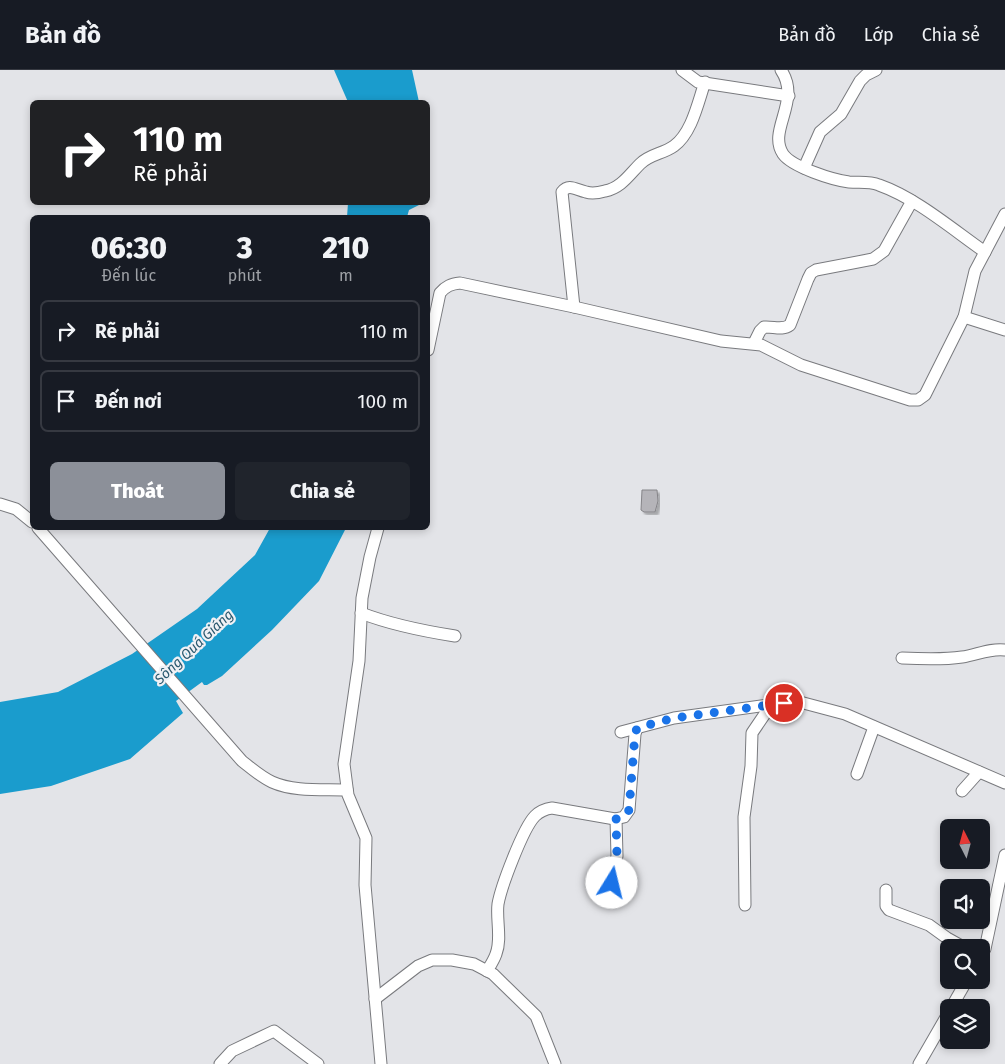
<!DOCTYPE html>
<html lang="vi">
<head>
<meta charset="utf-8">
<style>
	:root { --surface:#171b24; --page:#20242c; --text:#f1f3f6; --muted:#9ea1a6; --line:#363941; --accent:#8c9099 }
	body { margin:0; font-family:"Fira Sans",sans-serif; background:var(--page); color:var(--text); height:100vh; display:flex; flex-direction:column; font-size:19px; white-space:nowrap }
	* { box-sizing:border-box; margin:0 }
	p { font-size:16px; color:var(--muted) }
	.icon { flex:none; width:28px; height:28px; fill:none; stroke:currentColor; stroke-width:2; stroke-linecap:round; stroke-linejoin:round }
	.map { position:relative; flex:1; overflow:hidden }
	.sheet { position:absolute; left:30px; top:145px; width:400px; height:315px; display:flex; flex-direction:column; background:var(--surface); border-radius:8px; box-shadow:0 2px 8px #0003 }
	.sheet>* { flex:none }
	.top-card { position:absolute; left:30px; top:30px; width:400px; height:105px; border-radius:8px; box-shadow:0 2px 8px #0003; background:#202124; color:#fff; overflow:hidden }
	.needle { width:32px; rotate:354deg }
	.fabs { position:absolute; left:940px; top:749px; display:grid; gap:10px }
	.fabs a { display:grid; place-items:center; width:50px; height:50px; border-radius:8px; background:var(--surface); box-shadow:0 2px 8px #0003; font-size:25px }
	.pin { position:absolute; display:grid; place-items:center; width:42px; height:42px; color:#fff; margin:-21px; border:2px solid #fff; border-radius:50%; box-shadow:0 1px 5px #0007 }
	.me { position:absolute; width:55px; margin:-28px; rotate:9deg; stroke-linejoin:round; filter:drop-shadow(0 0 4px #0008) }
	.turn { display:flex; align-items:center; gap:18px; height:105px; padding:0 20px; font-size:22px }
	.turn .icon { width:65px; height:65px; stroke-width:2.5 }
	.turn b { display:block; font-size:35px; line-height:42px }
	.eta { display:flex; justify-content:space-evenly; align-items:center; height:85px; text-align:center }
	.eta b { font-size:30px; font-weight:800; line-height:35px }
	.action { display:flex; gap:10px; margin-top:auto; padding:10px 20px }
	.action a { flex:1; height:58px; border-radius:8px; background:var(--accent); color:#fff; font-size:20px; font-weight:800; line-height:58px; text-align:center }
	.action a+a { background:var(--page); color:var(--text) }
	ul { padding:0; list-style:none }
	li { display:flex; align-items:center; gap:15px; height:62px; margin:0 10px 8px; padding:0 10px; border:2px solid var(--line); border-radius:8px }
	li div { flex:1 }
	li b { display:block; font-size:19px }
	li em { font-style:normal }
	header { display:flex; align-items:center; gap:30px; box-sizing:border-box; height:70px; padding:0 25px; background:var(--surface); border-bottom:1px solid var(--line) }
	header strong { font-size:24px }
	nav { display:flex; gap:28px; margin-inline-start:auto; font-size:18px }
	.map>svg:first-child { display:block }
	.water { fill:#1a9ccd }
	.building { fill:#b5b4b9; stroke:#858488; filter:url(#shadow) }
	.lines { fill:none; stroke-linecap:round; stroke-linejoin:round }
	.street-casing { stroke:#797a7e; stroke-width:13 }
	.street { stroke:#fff; stroke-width:11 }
	.route { stroke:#1a73e8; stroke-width:9; stroke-dasharray:0 16.2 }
	.labels { text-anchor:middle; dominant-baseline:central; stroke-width:4.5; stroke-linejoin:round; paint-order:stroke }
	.water-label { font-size:14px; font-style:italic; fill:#2a596f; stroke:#f0f1f5 }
</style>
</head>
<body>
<header>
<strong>Bản đồ</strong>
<nav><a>Bản đồ</a><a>Lớp</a><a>Chia sẻ</a></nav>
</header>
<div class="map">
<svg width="1005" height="994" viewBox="0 0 1005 994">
	<defs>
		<filter id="shadow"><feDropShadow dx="3" dy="3" stdDeviation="1" flood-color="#0004"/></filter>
	</defs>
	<rect width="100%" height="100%" fill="#e3e4e8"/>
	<g class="water">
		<polygon points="334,0 412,0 419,32 348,32"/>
		<polygon points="348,133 348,132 423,133 409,140 407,147 347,147"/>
		<polygon points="270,458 346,458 319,511 272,560 222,606 207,615 204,615 202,612 176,631 183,643 130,689 51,716 0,724 0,632 58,622 132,584 197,539 255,485"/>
	</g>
	<polygon class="building" points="642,420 657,420 658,431 655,442 644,442 641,440"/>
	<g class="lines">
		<g class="street-casing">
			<g id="street">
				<polyline points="682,0 698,12 789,26"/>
				<path d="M781 0C802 31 767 60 783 84 792 97 833 110 849 112 859 113 869 111 879 115 916 128 952 159 985 182"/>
				<polyline points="804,98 820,62 841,44 860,11 866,5 876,0"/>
				<path d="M574 237 562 122C569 113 576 120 586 122 592 124 598 123 605 121 621 118 629 105 640 94 650 84 663 84 674 76 692 63 698 32 705 12"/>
				<polyline points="964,247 1005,260"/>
				<path d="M754 273 760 261 764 257C773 256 782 261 790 255L808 209 811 203 816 200 873 189 884 181 912 131"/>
				<path d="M428 280 440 223C446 216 451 214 460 213L574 237 721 271 761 275 801 295 910 330H918L925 325 964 247 975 201 1005 144"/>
				<polyline points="0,434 16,439 32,452"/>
				<path d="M38 458 242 691C252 699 261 707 272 712 294 722 323 719 347 720"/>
				<polyline points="378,458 370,487 362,528 359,591 344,694 348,725 366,768 365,815 381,994"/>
				<path d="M361 543C392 555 423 561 455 566"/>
				<path d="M902 588C922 589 942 590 962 587 977 585 989 578 1005 580"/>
				<polyline points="621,662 674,648 796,631 845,644 1005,713"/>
				<polyline points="857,704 874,657"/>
				<polyline points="962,721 979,702"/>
				<polyline points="614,820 612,807 617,786 616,749"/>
				<polyline points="886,820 886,836 889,840 929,855 947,868 965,878"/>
				<polyline points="745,835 744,747 751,696 752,663 771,635"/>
				<polyline points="981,885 985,879 1005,785"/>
				<path d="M487 901C490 896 494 890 496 884 502 869 496 850 498 834 501 817 523 758 535 746 540 741 545 739 552 738L615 749 624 747 629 740 635 664 637 658"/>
				<polyline points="375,929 418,896 432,890 452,890 474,894 493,904 536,946 555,994"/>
				<polyline points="951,938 967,910"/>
				<polyline points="220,994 232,981 274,961 318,994"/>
				<polyline points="919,994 949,942"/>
			</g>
		</g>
		<use href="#street" class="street"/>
	</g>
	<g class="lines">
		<polyline class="route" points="612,813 612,806 617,786 616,749 624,747 629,740 635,664 637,658 674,648 784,633"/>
	</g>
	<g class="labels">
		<g class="water-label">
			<text transform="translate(194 577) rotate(-43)">Sông Quá Giáng</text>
		</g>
	</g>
</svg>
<div class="fabs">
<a><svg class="needle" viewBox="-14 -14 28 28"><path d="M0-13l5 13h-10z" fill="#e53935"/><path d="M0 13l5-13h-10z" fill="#9ea1a6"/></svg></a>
<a><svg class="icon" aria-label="sound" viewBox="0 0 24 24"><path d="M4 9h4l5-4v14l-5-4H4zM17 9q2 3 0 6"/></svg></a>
<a><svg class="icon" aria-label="search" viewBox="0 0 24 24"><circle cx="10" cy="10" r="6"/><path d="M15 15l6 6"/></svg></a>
<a><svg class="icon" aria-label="layers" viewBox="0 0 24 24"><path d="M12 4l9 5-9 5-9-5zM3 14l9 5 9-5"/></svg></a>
</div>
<div class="pin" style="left:784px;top:633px;background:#d93025"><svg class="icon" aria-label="arrive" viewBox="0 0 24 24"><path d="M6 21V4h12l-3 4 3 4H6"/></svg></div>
<svg class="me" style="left:612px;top:813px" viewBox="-20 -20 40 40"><circle r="19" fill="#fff"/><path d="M0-13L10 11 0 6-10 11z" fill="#1a73e8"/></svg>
<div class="top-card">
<div class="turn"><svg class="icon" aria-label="right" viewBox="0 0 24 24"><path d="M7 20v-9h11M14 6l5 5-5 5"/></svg><div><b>110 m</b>Rẽ phải</div></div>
</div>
<section class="sheet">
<div class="eta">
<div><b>06:30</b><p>Đến lúc</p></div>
<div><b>3</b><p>phút</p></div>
<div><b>210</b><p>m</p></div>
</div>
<ul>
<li><svg class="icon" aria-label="right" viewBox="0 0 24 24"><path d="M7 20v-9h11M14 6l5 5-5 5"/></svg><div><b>Rẽ phải</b></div><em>110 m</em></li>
<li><svg class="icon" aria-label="arrive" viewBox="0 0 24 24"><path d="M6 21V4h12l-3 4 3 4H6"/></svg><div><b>Đến nơi</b></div><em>100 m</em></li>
</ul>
<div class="action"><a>Thoát</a><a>Chia sẻ</a></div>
</section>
</div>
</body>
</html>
